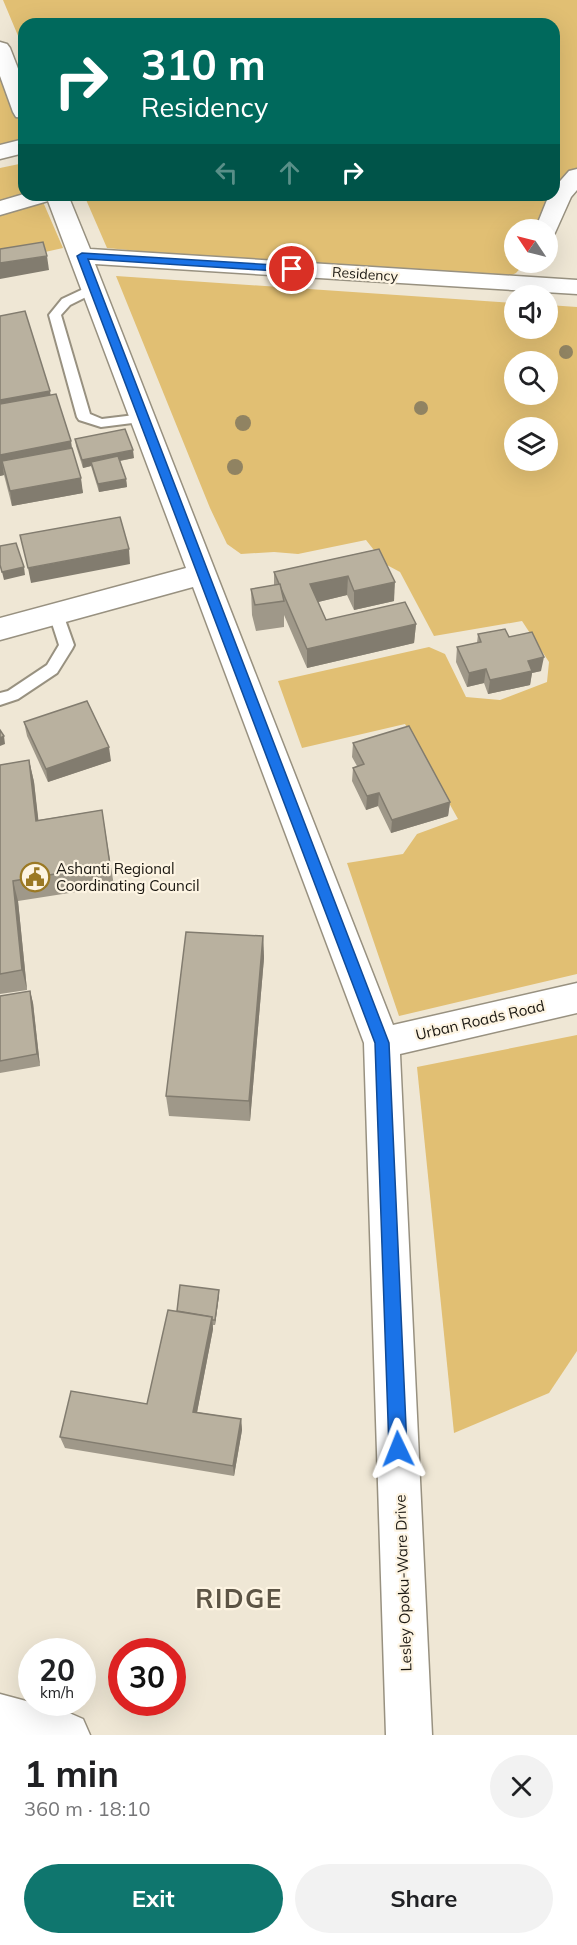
<!DOCTYPE html>
<html lang="en">
<head>
<meta charset="utf-8">
<style>
	:root { --surface:#fff; --page:#f2f2f2; --text:#202124; --muted:#757577; --accent:#0f766e }
	body { margin:0; font-family:Mulish,sans-serif; background:var(--page); color:var(--text); height:100vh; display:flex; flex-direction:column; font-size:22px; white-space:nowrap }
	* { box-sizing:border-box; margin:0 }
	p { font-size:20px; color:var(--muted) }
	.icon { flex:none; width:33px; height:33px; fill:none; stroke:currentColor; stroke-width:2; stroke-linecap:round; stroke-linejoin:round }
	.map { position:relative; height:1735px; overflow:hidden }
	.sheet { display:flex; flex-direction:column; background:var(--surface); flex:1 }
	.sheet>* { flex:none }
	.top-card { position:absolute; left:18px; top:18px; width:542px; height:183px; border-radius:18px; box-shadow:0 6px 24px #0002; background:#00695c; color:#fff; overflow:hidden }
	.needle { width:39px; rotate:305deg }
	.buttons { position:absolute; left:504px; top:219px; display:grid; gap:12px }
	.buttons a { display:grid; place-items:center; width:54px; height:54px; border-radius:50%; background:var(--surface); box-shadow:0 6px 24px #0002; font-size:30px }
	.speed { position:absolute; left:18px; top:1638px; display:flex; gap:12px; font-size:30px; font-weight:700; text-align:center }
	.speed>* { display:grid; place-content:center; width:78px; height:78px; border-radius:50%; background:var(--surface); box-shadow:0 6px 24px #0002; line-height:1 }
	.speed small { font-size:15px; font-weight:400 }
	.speed .limit { border:9px solid #d22; background:#fff; color:#111 }
	.pin { position:absolute; display:grid; place-items:center; width:51px; height:51px; color:#fff; margin:-26px; border:3px solid #fff; border-radius:50%; box-shadow:0 2px 6px #0007 }
	.me { position:absolute; width:66px; margin:-33px; rotate:358deg; stroke-linejoin:round; filter:drop-shadow(0 0 4px #0008) }
	.turn { display:flex; align-items:center; gap:21px; height:126px; padding:0 24px; font-size:27px }
	.turn .icon { width:78px; height:78px; stroke-width:2.5 }
	.turn b { display:block; font-size:42px; line-height:51px }
	.lanes { display:flex; align-items:center; height:57px; padding:0 24px; background:#0003; justify-content:center; gap:30px; direction:ltr }
	.lanes .off { opacity:.35 }
	.round { display:grid; place-items:center; flex:none; width:63px; height:63px; border-radius:32px; background:var(--page) }
	.summary { display:flex; align-items:center; justify-content:space-between; height:102px; padding:0 24px }
	h1 { font-size:36px; font-weight:700; line-height:45px }
	.button { display:flex; gap:12px; margin-top:auto; padding:12px 24px }
	.button a { flex:1; height:69px; border-radius:36px; background:var(--accent); color:#fff; font-size:24px; font-weight:700; line-height:69px; text-align:center }
	.button a+a { background:var(--page); color:var(--text) }
	.map>svg:first-child { display:block }
	.green { fill:#e1bf73; fill-rule:evenodd }
	.lines { fill:none; stroke-linecap:round; stroke-linejoin:round }
	.service-casing { stroke:#989180; stroke-width:4 }
	.minor-casing { stroke:#989180; stroke-width:3 }
	.service { fill:#fff; fill-rule:evenodd }
	.minor { fill:#fff; fill-rule:evenodd }
	.tree { fill:#908362 }
	.wall { fill:#9f9889 }
	.shaded-wall { fill:#827c6f }
	.building { fill:#b9b19f; stroke:#827c6f; stroke-width:1.5 }
	.route { fill:#1a73e8; stroke:#114b97; stroke-width:1.5 }
	.labels { text-anchor:middle; dominant-baseline:central; stroke-width:4.5; stroke-linejoin:round; paint-order:stroke }
	.far-street-label { font-size:14px; fill:#1a1711; stroke:#fdf4e2 }
	.poi-label { font-size:15px; fill:#1a1711; stroke:#fdf4e2; text-anchor:start }
	.street-label { font-size:15px; fill:#1a1711; stroke:#fdf4e2 }
	.near-district-label { font-size:26px; font-weight:bold; letter-spacing:1.5px; fill:#5c5445; stroke:#fdf4e2 }
</style>
</head>
<body>
<div class="map">
<svg width="577" height="1735" viewBox="0 0 577 1735">
	<rect width="100%" height="100%" fill="#efe7d5"/>
	<g class="green">
		<polygon points="3,0 577,0 577,172 541,229 514,230 514,262 525,263 516,273 505,278 253,262 107,248 84,195 554,195 554,24 24,24 24,50"/>
		<polygon points="0,68 24,132 24,142 0,147"/>
		<polygon points="24,163 24,195 40,195 63,248 0,262 0,168"/>
		<path d="M116 276 514 303V328H548V305L577 307V974L399 1016 347 863 403 854 417 834 458 819 405 724 302 748 278 681 429 647 445 654 466 697 500 700 547 682 549 662 522 621 434 636 400 572 385 564 366 540 298 554 274 552 241 554 227 544 210 508ZM514 362H548V394H514ZM514 428H548V460H514Z"/>
		<polygon points="577,1035 577,1351 549,1393 454,1433 417,1067"/>
	</g>
	<g class="lines">
		<g class="service-casing">
			<g id="service">
				<polygon points="94,284 100,288 98,291 70,305 61,315 90,414 102,419 143,414 150,418 148,421 101,427 79,420 77,417 49,315 62,299"/>
				<polygon points="56,609 63,614 74,645 72,649 57,673 18,699 0,705 0,693 8,691 47,665 59,645 49,614"/>
			</g>
		</g>
		<g class="minor-casing">
			<g id="minor">
				<polygon points="0,42 7,44 10,48 24,84 24,118 16,117 13,112 0,76"/>
				<polygon points="24,139 24,153 0,159 0,145"/>
				<polygon points="577,169 577,190 571,197 554,235 548,237 548,230 535,230 549,195 554,195 554,188 569,171"/>
				<polygon points="24,194 68,195 90,249 577,280 577,294 95,264 393,1025 577,983 577,1013 400,1054 432,1735 386,1735 364,1043 193,587 0,640 0,618 186,568 48,201 0,215 0,201"/>
				<polygon points="0,1694 67,1712 83,1719 90,1735 0,1735"/>
			</g>
		</g>
		<use href="#service" class="service"/>
		<use href="#minor" class="minor"/>
	</g>
	<g class="tree">
		<circle cx="566" cy="352" r="7"/>
		<circle cx="421" cy="408" r="7"/>
		<circle cx="243" cy="423" r="8"/>
		<circle cx="235" cy="467" r="8"/>
	</g>
	<g class="wall">
		<polygon points="0,316 50,395 72,450 83,493 12,506 4,475 0,476"/>
		<polygon points="75,439 134,458 120,461 126,479 127,487 99,492 91,466 83,468 76,446"/>
		<polygon points="379,549 394,601 354,610 347,595 318,602 326,620 416,624 414,643 307,668 284,615 284,627 256,631 252,615 251,589 274,585 274,572"/>
		<polygon points="478,634 509,637 541,671 532,673 530,685 488,694 484,683 467,687 456,662 457,647 477,643"/>
		<polygon points="24,722 111,761 48,782 27,736"/>
		<polygon points="353,743 450,802 448,816 391,833 378,806 366,810 352,781 353,768 357,766 352,757"/>
		<polygon points="29,760 34,782 38,820 102,810 114,886 18,901 27,990 0,994 0,765"/>
		<polygon points="263,936 264,958 250,1121 169,1116 166,1096"/>
		<polygon points="30,991 33,1003 40,1066 0,1073 0,996"/>
		<polygon points="219,1295 215,1325 213,1325 213,1329 197,1412 241,1419 242,1430 234,1476 65,1448 60,1437 147,1404 177,1311"/>
	</g>
	<g class="shaded-wall">
		<polygon points="47,256 49,270 0,279 0,263"/>
		<polygon points="50,391 53,411 0,421 0,400"/>
		<polygon points="71,441 74,461 2,461 4,475 0,476 0,455"/>
		<polygon points="133,450 134,458 92,466 91,462 91,466 83,468 82,460"/>
		<polygon points="81,478 83,493 12,506 10,491"/>
		<polygon points="126,479 127,487 99,492 98,484"/>
		<polygon points="129,549 130,564 31,583 28,568"/>
		<polygon points="24,567 25,575 4,580 2,572"/>
		<polygon points="348,576 347,595 310,604 310,584"/>
		<polygon points="395,582 394,601 354,610 354,591"/>
		<polygon points="416,624 414,643 307,668 307,649"/>
		<polygon points="544,657 541,671 532,673 530,685 488,694 490,680 528,661"/>
		<polygon points="486,669 484,683 467,687 469,673"/>
		<polygon points="4,736 5,744 0,746 0,738"/>
		<polygon points="109,747 111,761 48,782 46,769"/>
		<polygon points="29,760 34,782 41,842 36,821"/>
		<polygon points="379,793 378,806 366,810 367,796"/>
		<polygon points="450,802 448,816 391,833 392,820"/>
		<polygon points="13,881 18,901 27,990 22,970"/>
		<polygon points="263,936 264,958 250,1121 249,1101"/>
		<polygon points="30,991 33,1003 40,1066 37,1054"/>
		<polygon points="219,1290 219,1295 215,1325 215,1320"/>
		<polygon points="212,1317 213,1329 195,1423 193,1412"/>
		<polygon points="241,1419 242,1430 234,1476 233,1466"/>
	</g>
	<g class="building">
		<polygon points="43,242 47,256 0,263 0,249"/>
		<polygon points="25,311 50,391 0,400 0,316"/>
		<polygon points="56,394 71,441 0,455 0,404"/>
		<polygon points="125,429 133,450 82,460 75,439"/>
		<polygon points="72,448 81,478 10,491 2,461"/>
		<polygon points="118,456 126,479 98,484 91,462"/>
		<polygon points="120,517 129,549 28,568 20,535"/>
		<polygon points="16,543 24,567 2,572 0,565 0,546"/>
		<polygon points="379,549 395,582 354,591 348,576 310,584 326,620 405,602 416,624 307,649 274,572"/>
		<polygon points="280,584 284,601 255,605 251,589"/>
		<polygon points="505,629 509,637 532,632 544,657 528,661 532,671 490,680 486,669 469,673 457,647 481,642 478,634"/>
		<polygon points="87,701 109,747 46,769 24,722"/>
		<polygon points="409,726 450,802 392,820 379,793 367,796 353,768 364,764 353,743"/>
		<polygon points="0,730 4,736 0,738"/>
		<polygon points="29,760 36,821 102,810 110,865 13,881 22,970 0,974 0,765"/>
		<polygon points="186,932 263,936 249,1101 166,1096"/>
		<polygon points="30,991 37,1054 0,1061 0,996"/>
		<polygon points="180,1285 219,1290 215,1320 212,1320 212,1317 177,1311"/>
		<polygon points="168,1310 212,1317 193,1412 241,1419 233,1466 60,1437 71,1391 147,1404"/>
	</g>
	<polygon class="route" points="82,253 292,266 297,269 292,272 88,259 389,1043 407,1449 404,1455 398,1457 392,1455 389,1449 375,1043 77,256"/>
	<defs>
		<g id="civic-ring" transform="scale(1.5)"><circle r="9.5" fill="#fdf4e2" stroke="#9b7924" stroke-width="1.5"/><path d="M-.6-6.5H3V-4.5H.6V-3L4-1V1h2V6H-6V1h2V-1L-.6-3ZM-1.2 2.5V6h2.4V2.5Z" fill="#9b7924"/></g>
	</defs>
	<g fill-rule="evenodd">
		<use href="#civic-ring" x="35" y="877"/>
	</g>
	<g class="labels">
		<g class="far-street-label">
			<text transform="translate(365 274) rotate(4)">Residency</text>
		</g>
		<g class="poi-label">
			<text x="56" y="868">Ashanti Regional<tspan x="56" dy="17">Coordinating Council</tspan></text>
		</g>
		<g class="street-label">
			<text transform="translate(480 1020) rotate(-13)">Urban Roads Road</text>
			<text transform="translate(403 1583) rotate(-92)">Lesley Opoku-Ware Drive</text>
		</g>
		<g class="near-district-label">
			<text x="239" y="1598">RIDGE</text>
		</g>
	</g>
</svg>
<div class="buttons">
<a><svg class="needle" viewBox="-14 -14 28 28"><path d="M0-13l5 13h-10z" fill="#e53935"/><path d="M0 13l5-13h-10z" fill="#757577"/></svg></a>
<a><svg class="icon" aria-label="sound" viewBox="0 0 24 24"><path d="M4 9h4l5-4v14l-5-4H4zM17 9q2 3 0 6"/></svg></a>
<a><svg class="icon" aria-label="search" viewBox="0 0 24 24"><circle cx="10" cy="10" r="6"/><path d="M15 15l6 6"/></svg></a>
<a><svg class="icon" aria-label="layers" viewBox="0 0 24 24"><path d="M12 4l9 5-9 5-9-5zM3 14l9 5 9-5"/></svg></a>
</div>
<div class="speed"><div>20<small>km/h</small></div><div class="limit">30</div></div>
<div class="pin" style="left:292px;top:269px;background:#d93025"><svg class="icon" aria-label="arrive" viewBox="0 0 24 24"><path d="M6 21V4h12l-3 4 3 4H6"/></svg></div>
<svg class="me" style="left:398px;top:1449px" viewBox="-20 -20 40 40"><path d="M0-17L14 15 0 8-14 15z" fill="#1a73e8" stroke="#fff" stroke-width="4"/></svg>
<div class="top-card">
<div class="turn"><svg class="icon" aria-label="right" viewBox="0 0 24 24"><path d="M7 20v-9h11M14 6l5 5-5 5"/></svg><div><b>310 m</b>Residency</div></div>
<div class="lanes"><svg class="icon off" aria-label="left" viewBox="0 0 24 24"><path d="M17 20v-9H6M10 6l-5 5 5 5"/></svg><svg class="icon off" aria-label="ahead" viewBox="0 0 24 24"><path d="M12 20V5M6 11l6-6 6 6"/></svg><svg class="icon" aria-label="right" viewBox="0 0 24 24"><path d="M7 20v-9h11M14 6l5 5-5 5"/></svg></div>
</div>
</div>
<section class="sheet">
<div class="summary"><div><h1>1 min</h1><p>360 m · 18:10</p></div><a class="round"><svg class="icon" aria-label="close" viewBox="0 0 24 24"><path d="M6 6l12 12M18 6L6 18"/></svg></a></div>
<div class="button"><a>Exit</a><a>Share</a></div>
</section>
</body>
</html>
